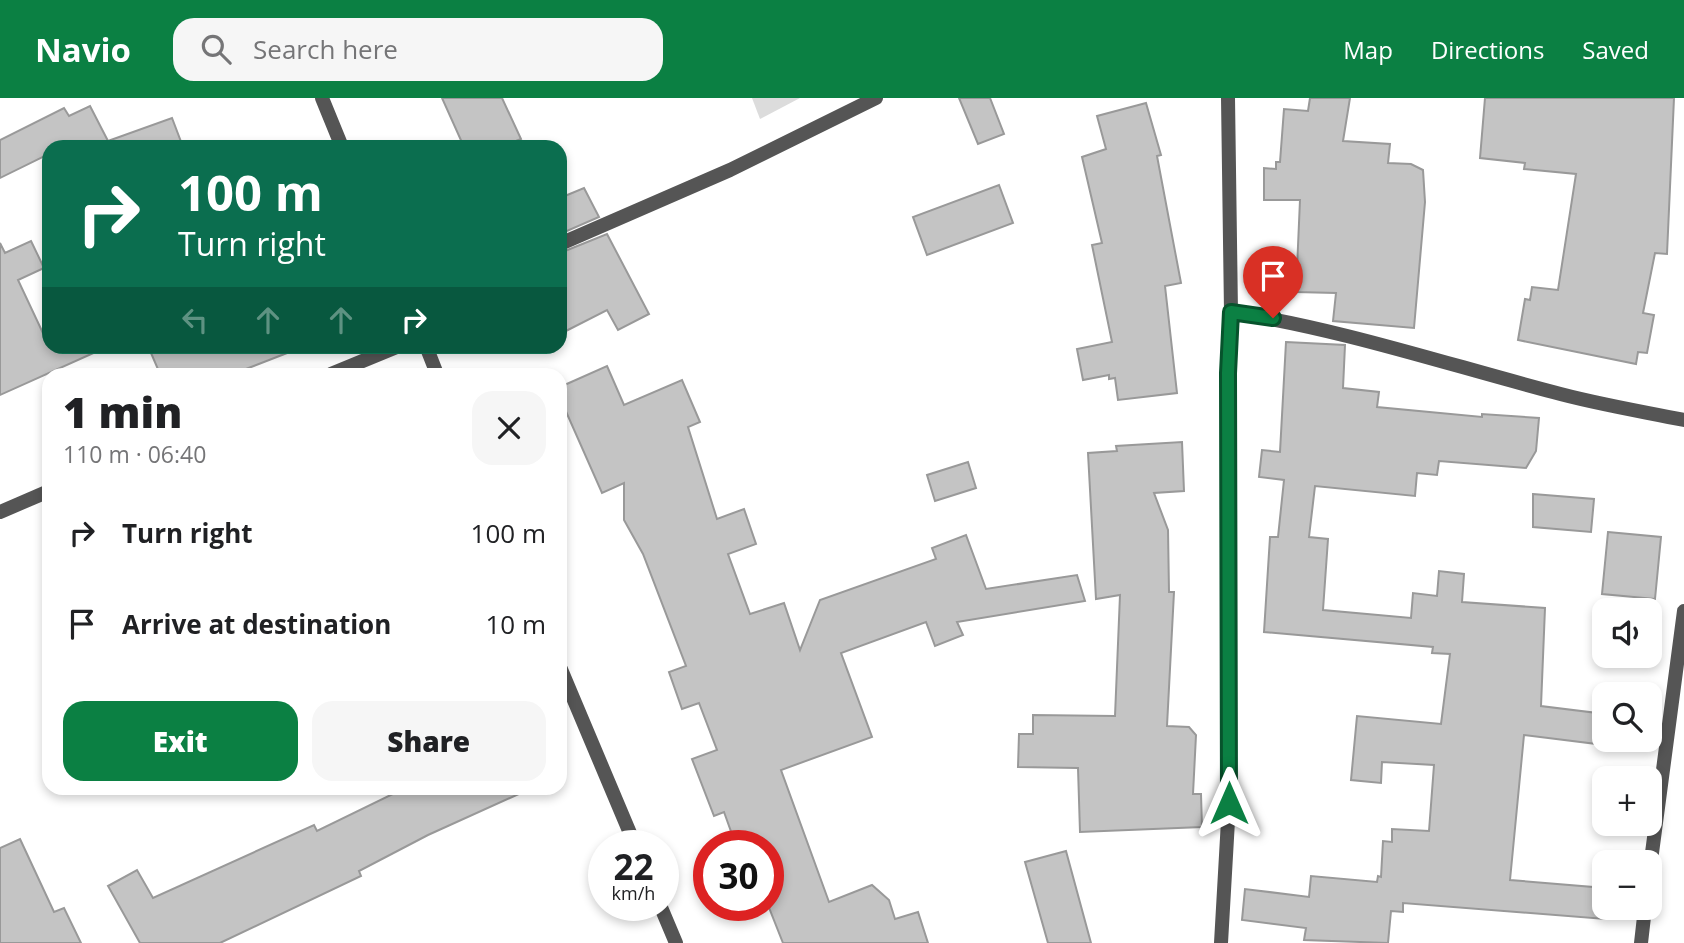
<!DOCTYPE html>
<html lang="en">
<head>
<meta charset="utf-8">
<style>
	:root { --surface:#fff; --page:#f6f6f6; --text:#202124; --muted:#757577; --accent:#0b8043 }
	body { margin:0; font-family:"Open Sans",sans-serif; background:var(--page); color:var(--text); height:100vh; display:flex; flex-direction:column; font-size:26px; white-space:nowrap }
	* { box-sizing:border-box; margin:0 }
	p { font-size:23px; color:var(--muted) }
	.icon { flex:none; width:38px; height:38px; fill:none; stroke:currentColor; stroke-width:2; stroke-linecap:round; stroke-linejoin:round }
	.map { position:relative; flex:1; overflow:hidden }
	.drawer { position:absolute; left:42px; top:270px; width:525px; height:427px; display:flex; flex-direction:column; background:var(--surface); border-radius:21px; box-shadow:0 4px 10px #0003 }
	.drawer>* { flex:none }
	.hud { position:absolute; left:42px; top:42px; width:525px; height:214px; border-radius:21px; box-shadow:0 4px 10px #0003; background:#0b6e4f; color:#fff; overflow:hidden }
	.buttons { position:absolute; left:1592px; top:500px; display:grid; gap:14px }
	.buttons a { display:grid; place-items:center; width:70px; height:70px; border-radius:14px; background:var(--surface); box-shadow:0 4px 10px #0003; font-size:35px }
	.speed { position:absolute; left:588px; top:732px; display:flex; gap:14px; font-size:35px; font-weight:700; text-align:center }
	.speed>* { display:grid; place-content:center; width:91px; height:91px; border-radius:50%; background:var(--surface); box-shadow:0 4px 10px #0003; line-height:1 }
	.speed small { font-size:18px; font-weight:400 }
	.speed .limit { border:10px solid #d22; background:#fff; color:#111 }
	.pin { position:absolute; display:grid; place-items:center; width:60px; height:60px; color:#fff; margin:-72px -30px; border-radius:50% 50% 50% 0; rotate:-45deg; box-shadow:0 0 7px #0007 }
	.pin .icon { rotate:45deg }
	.me { position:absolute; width:77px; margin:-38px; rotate:0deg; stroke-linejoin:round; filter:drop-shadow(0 0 5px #0008) }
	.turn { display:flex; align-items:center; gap:24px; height:147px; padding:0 21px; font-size:32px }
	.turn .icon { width:91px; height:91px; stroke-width:2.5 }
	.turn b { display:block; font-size:49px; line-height:60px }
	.lanes { display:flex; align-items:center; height:66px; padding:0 21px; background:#0003; justify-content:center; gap:35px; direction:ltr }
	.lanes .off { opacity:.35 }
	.round { display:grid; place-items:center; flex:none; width:74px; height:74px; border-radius:21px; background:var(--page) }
	.overview { display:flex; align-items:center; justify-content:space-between; height:119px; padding:0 21px }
	h1 { font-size:42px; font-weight:800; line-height:52px }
	.cta { display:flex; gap:14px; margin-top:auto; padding:14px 21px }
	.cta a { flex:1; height:80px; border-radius:21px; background:var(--accent); color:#fff; font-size:28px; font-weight:800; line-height:80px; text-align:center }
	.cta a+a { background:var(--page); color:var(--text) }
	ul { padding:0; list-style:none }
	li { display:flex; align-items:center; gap:21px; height:91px; padding:0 21px }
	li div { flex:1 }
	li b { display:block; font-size:26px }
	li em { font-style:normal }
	header { display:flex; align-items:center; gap:42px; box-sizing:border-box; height:98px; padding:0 35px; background:var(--accent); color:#fff }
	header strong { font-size:33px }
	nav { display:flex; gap:38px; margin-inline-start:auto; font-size:24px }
	.search { width:490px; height:63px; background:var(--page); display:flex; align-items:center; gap:18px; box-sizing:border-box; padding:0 24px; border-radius:21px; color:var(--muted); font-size:26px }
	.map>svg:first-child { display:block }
	.green { fill:#dcdcdc }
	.building { fill:#c4c4c4; stroke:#999; stroke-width:2 }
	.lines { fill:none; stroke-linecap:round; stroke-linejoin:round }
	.minor { stroke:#555; stroke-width:14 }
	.tertiary { stroke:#555; stroke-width:14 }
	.route-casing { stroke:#07532c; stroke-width:18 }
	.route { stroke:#0b8043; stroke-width:12 }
</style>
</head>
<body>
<header>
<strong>Navio</strong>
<div class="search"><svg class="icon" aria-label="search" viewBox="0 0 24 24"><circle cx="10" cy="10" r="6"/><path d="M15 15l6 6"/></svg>Search here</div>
<nav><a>Map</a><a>Directions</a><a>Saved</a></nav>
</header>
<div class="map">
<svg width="1684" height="845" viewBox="0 0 1684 845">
	<rect width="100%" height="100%" fill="#fff"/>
	<polygon class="green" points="752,0 800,0 760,21"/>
	<g class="building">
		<polygon points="442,0 502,0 521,41 501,49 464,49"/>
		<polygon points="959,0 990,0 1004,36 978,46"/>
		<polygon points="1310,0 1350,0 1343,43 1390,46 1388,65 1411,66 1423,72 1425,104 1414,230 1333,223 1336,195 1296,194 1300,102 1264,102 1264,70 1276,71 1276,64 1280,64 1284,11 1308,13"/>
		<polygon points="1485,0 1674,0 1667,156 1655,155 1643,215 1654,217 1647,255 1638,254 1636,266 1518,242 1525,201 1530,202 1532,189 1558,192 1576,76 1524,71 1525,65 1480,60"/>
		<polygon points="1146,5 1161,57 1157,58 1181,185 1165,188 1177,295 1118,302 1115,280 1109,281 1109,277 1083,282 1077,251 1112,244 1092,147 1102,145 1082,59 1106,51 1097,18"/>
		<polygon points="90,8 108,43 172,20 183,49 49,49 49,56 0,80 0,42 64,10 69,18"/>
		<polygon points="999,87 1013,125 927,157 913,119"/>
		<polygon points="584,90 599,119 560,136 560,100"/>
		<polygon points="607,136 649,216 618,232 607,212 560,236 560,155"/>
		<polygon points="31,143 44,170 18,182 49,248 109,248 0,297 0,145 5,155"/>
		<polygon points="1286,244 1345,247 1343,290 1379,294 1377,309 1482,319 1482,316 1539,320 1536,353 1526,370 1439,363 1437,377 1417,375 1415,398 1315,388 1309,439 1328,441 1323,512 1411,520 1413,495 1437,498 1439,473 1464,476 1462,504 1545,510 1541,608 1605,616 1605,647 1524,637 1510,782 1605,790 1605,821 1403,805 1403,814 1391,813 1388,845 1304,842 1306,830 1242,822 1245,791 1309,799 1311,778 1377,784 1378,778 1381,779 1383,743 1392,744 1392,731 1429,733 1434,667 1382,664 1381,685 1351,682 1357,618 1441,626 1450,556 1432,555 1433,549 1264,534 1270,439 1278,439 1284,382 1259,379 1262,352 1280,354"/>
		<polygon points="148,248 300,248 300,250 233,276 160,276"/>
		<polygon points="607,268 624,307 682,282 700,324 688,329 717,421 744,411 756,446 728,456 750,516 784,505 800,552 820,502 936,461 932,450 966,437 986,491 1077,477 1085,503 957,524 963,537 935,548 926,524 841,555 872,639 781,672 829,804 872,787 889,802 895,821 918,814 928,845 783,845 768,807 768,747 744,747 740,737 733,739 724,714 714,718 692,661 717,652 699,605 682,611 669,574 686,568 643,456 624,422 624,385 602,395 560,300 560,289"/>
		<polygon points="1182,344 1184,393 1154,395 1168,432 1169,494 1174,494 1167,628 1189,629 1196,637 1193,696 1201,696 1202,729 1080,734 1078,670 1018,669 1019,636 1033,636 1033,617 1115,618 1120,497 1096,501 1088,355 1117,353 1116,348"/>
		<polygon points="968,364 976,390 935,403 927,377"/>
		<polygon points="1533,396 1594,401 1591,434 1533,429"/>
		<polygon points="1608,434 1661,439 1655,501 1602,496"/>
		<polygon points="405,690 532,690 428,737 359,773 361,778 220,845 140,845 108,788 137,772 153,800 314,727 317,733"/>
		<polygon points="20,741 54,814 64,810 81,845 0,845 0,750"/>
		<polygon points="1066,753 1091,845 1048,845 1025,764"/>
	</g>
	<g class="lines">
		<g class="minor">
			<polyline points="560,146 730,72 876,0"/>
			<path d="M1231 214C1341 231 1446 266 1553 294 1596 306 1640 313 1684 322"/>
			<polyline points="331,276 399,248"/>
			<polyline points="0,414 49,393"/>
			<polyline points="1650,770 1684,513"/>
			<polyline points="1221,845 1229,705 1228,276 1231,214 1228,0"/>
			<polyline points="1641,845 1645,810"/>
		</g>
		<g class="tertiary">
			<polyline points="322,0 342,49"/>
			<polyline points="426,248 437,276"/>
			<polyline points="560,569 635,747"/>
			<polyline points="660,807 676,845"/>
		</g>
	</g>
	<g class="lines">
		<g class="route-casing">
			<polyline id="route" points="1229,705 1228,275 1231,214 1273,220"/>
		</g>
		<use href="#route" class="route"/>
	</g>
</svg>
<div class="buttons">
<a><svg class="icon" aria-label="sound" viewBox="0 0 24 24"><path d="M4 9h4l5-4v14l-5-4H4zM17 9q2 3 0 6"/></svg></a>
<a><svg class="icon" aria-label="search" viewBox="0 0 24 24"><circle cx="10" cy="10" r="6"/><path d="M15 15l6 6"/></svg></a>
<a>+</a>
<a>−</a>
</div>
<div class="speed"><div>22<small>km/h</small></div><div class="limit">30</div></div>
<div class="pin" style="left:1273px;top:220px;background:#d93025"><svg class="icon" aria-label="arrive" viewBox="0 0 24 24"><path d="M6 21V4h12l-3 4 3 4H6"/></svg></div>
<svg class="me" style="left:1229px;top:705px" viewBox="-20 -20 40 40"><path d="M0-17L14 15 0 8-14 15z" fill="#0b8043" stroke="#fff" stroke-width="4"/></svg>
<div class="hud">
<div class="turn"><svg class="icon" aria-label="right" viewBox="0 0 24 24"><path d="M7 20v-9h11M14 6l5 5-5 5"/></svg><div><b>100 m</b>Turn right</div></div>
<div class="lanes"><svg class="icon off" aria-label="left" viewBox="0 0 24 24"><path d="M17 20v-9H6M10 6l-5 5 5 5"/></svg><svg class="icon off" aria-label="ahead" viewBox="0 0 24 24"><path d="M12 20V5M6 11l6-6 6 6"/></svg><svg class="icon off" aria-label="ahead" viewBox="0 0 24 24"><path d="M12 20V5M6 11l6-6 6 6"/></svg><svg class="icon" aria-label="right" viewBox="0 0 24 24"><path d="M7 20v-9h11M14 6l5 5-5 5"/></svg></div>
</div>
<section class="drawer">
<div class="overview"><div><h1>1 min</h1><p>110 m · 06:40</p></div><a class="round"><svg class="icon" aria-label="close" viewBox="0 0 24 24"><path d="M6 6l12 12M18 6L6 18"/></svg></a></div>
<ul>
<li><svg class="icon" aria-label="right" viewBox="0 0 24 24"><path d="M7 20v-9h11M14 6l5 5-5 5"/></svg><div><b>Turn right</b></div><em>100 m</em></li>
<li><svg class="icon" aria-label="arrive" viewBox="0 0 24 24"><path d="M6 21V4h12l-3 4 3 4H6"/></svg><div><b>Arrive at destination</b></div><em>10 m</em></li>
</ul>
<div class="cta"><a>Exit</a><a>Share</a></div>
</section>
</div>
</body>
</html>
